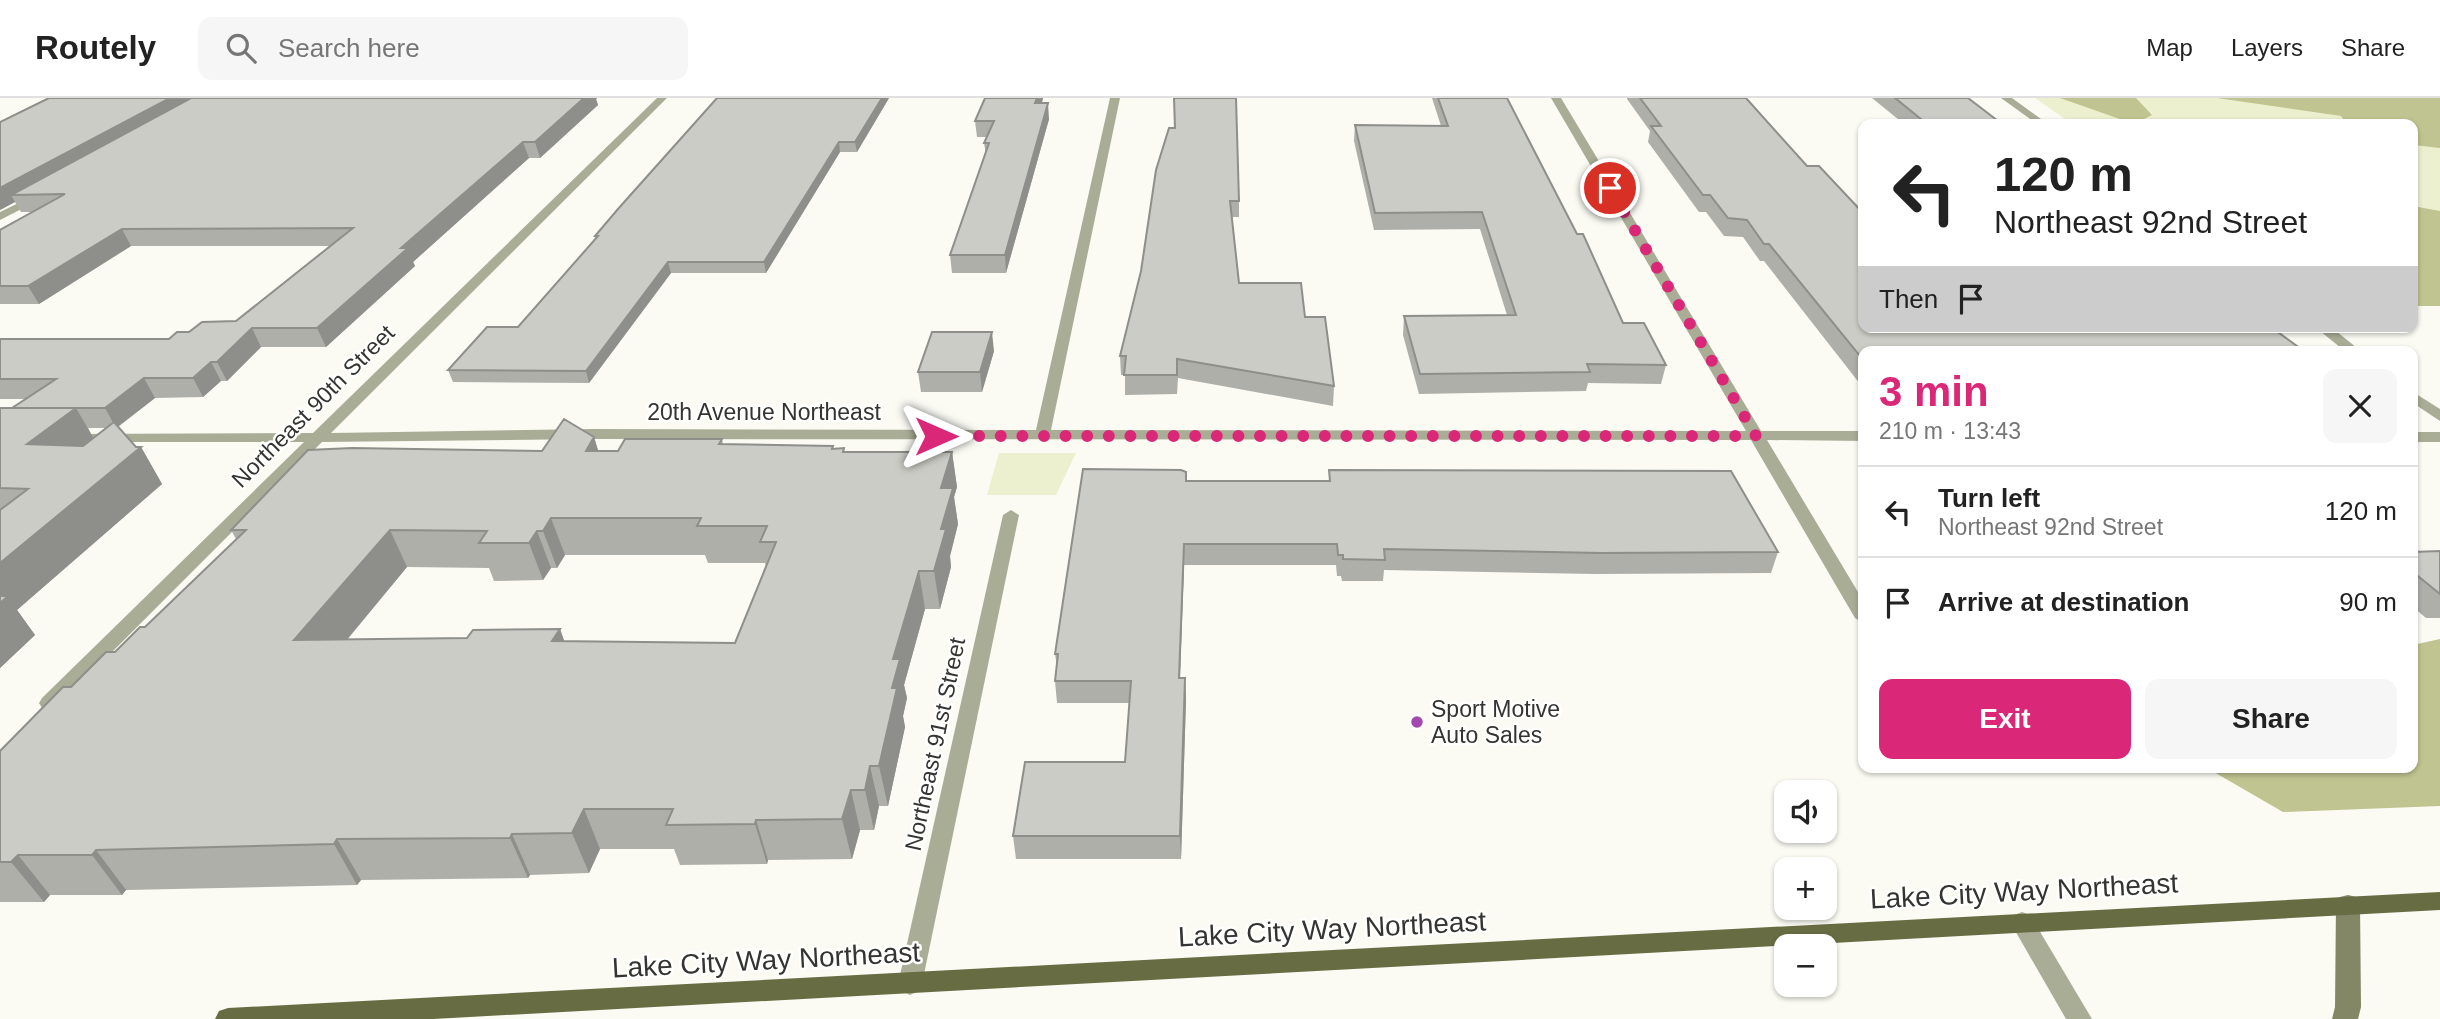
<!DOCTYPE html>
<html lang="en">
<head>
<meta charset="utf-8">
<style>
	:root { --surface:#fff; --page:#f6f6f6; --text:#222; --muted:#767676; --line:#e0e0e0; --accent:#db2777 }
	body { margin:0; font-family:Arial,sans-serif; background:var(--page); color:var(--text); height:100vh; display:flex; flex-direction:column; font-size:26px; white-space:nowrap }
	* { box-sizing:border-box; margin:0 }
	p { font-size:23px; color:var(--muted) }
	.icon { flex:none; width:38px; height:38px; fill:none; stroke:currentColor; stroke-width:2; stroke-linecap:round; stroke-linejoin:round }
	.map { position:relative; flex:1; overflow:hidden }
	.sheet { position:absolute; left:1858px; top:248px; width:560px; height:427px; display:flex; flex-direction:column; background:var(--surface); border-radius:14px; box-shadow:0 2px 5px #0004 }
	.sheet>* { flex:none }
	.banner { position:absolute; left:1858px; top:21px; width:560px; height:214px; border-radius:14px; box-shadow:0 2px 5px #0004; background:#fff; color:var(--text); overflow:hidden }
	.controls { position:absolute; left:1774px; top:682px; display:grid; gap:14px }
	.controls a { display:grid; place-items:center; width:63px; height:63px; border-radius:14px; background:var(--surface); box-shadow:0 2px 5px #0004; font-size:35px }
	.pin { position:absolute; display:grid; place-items:center; width:60px; height:60px; color:#fff; margin:-30px; border:4px solid #fff; border-radius:50%; box-shadow:0 2px 7px #0007 }
	.me { position:absolute; width:77px; margin:-38px; rotate:90deg; stroke-linejoin:round; filter:drop-shadow(0 0 5px #0008) }
	.turn { display:flex; align-items:center; gap:24px; height:147px; padding:0 21px; font-size:32px }
	.turn .icon { width:91px; height:91px; stroke-width:2.5 }
	.turn b { display:block; font-size:49px; line-height:60px }
	.then { display:flex; align-items:center; height:66px; padding:0 21px; background:#0003; gap:14px; font-size:26px }
	.round { display:grid; place-items:center; flex:none; width:74px; height:74px; border-radius:14px; background:var(--page) }
	.headline { display:flex; align-items:center; justify-content:space-between; height:119px; padding:0 21px }
	h1 { font-size:42px; font-weight:700; line-height:52px; color:var(--accent) }
	.primary-button { display:flex; gap:14px; margin-top:auto; padding:14px 21px }
	.primary-button a { flex:1; height:80px; border-radius:14px; background:var(--accent); color:#fff; font-size:28px; font-weight:700; line-height:80px; text-align:center }
	.primary-button a+a { background:var(--page); color:var(--text) }
	ul { padding:0; list-style:none }
	li { display:flex; align-items:center; gap:21px; height:91px; padding:0 21px; border-top:2px solid var(--line) }
	li div { flex:1 }
	li b { display:block; font-size:26px }
	li em { font-style:normal }
	header { display:flex; align-items:center; gap:42px; box-sizing:border-box; height:98px; padding:0 35px; background:var(--surface); border-bottom:2px solid var(--line) }
	header strong { font-size:33px }
	nav { display:flex; gap:38px; margin-inline-start:auto; font-size:24px }
	.search { width:490px; height:63px; background:var(--page); display:flex; align-items:center; gap:18px; box-sizing:border-box; padding:0 24px; border-radius:14px; color:var(--muted); font-size:26px }
	.map>svg:first-child { display:block }
	.green { fill:#edf0cf }
	.forest { fill:#bfc490 }
	.lines { fill:none; stroke-linecap:round; stroke-linejoin:round }
	.minor { fill:#aaad96; fill-rule:evenodd }
	.secondary { fill:#848766; fill-rule:evenodd }
	.primary { fill:#686c43; fill-rule:evenodd }
	.wall { fill:#afafa9; fill-rule:evenodd }
	.shaded-wall { fill:#8e8f8a }
	.building { fill:#cbccc5; stroke:#8e8f8a; stroke-width:2; fill-rule:evenodd }
	.route { stroke:#db2777; stroke-width:12; stroke-dasharray:0 21.6 }
	.poi-dot { fill:#a347b1; stroke:#fffffe; stroke-width:2.5 }
	.labels { text-anchor:middle; dominant-baseline:central; stroke-width:5; stroke-linejoin:round; paint-order:stroke }
	.street-label { font-size:23px; fill:#343432; stroke:#fffffe }
	.poi-label { font-size:23px; fill:#343432; stroke:#fffffe; text-anchor:start }
	.near-street-label { font-size:28px; fill:#343432; stroke:#fffffe }
</style>
</head>
<body>
<header>
<strong>Routely</strong>
<div class="search"><svg class="icon" aria-label="search" viewBox="0 0 24 24"><circle cx="10" cy="10" r="6"/><path d="M15 15l6 6"/></svg>Search here</div>
<nav><a>Map</a><a>Layers</a><a>Share</a></nav>
</header>
<div class="map">
<svg width="2440" height="921" viewBox="0 0 2440 921">
	<rect width="100%" height="100%" fill="#fbfbf4"/>
	<g class="green">
		<polygon points="2035,0 2440,0 2440,193 2413,193 2413,26 2072,26"/>
		<polygon points="999,355 1076,355 1056,397 987,397"/>
	</g>
	<g class="forest">
		<polygon points="2060,0 2136,0 2152,17 2134,26"/>
		<polygon points="2217,0 2440,0 2440,50 2413,47 2413,26 2347,26 2341,18"/>
		<polygon points="2413,108 2440,113 2440,208 2413,208"/>
		<polygon points="2440,541 2440,708 2283,714 2207,670 2413,670 2413,547"/>
	</g>
	<g class="lines">
		<g class="minor">
			<polygon points="657,0 667,0 331,335 593,331 1036,332 1110,0 1120,0 1051,332 1746,333 1551,0 1561,0 1761,333 1864,333 1864,343 1767,342 1864,504 1864,526 1855,520 1751,342 593,341 322,344 56,610 42,610 39,605 42,600 304,344 68,344 60,339 63,336 313,335"/>
			<polygon points="2001,0 2012,0 2048,26 2037,26"/>
			<polygon points="39,95 43,96 43,100 0,122 0,114"/>
			<polygon points="2315,229 2331,229 2362,254 2346,254"/>
			<polygon points="2413,294 2440,311 2440,323 2413,305"/>
			<rect x="2413" y="334" width="27" height="10"/>
			<polygon points="1011,412 1019,417 922,886 919,893 910,897 901,893 898,886 1003,417"/>
			<polygon points="2022,814 2030,817 2092,921 2066,921 2010,824 2014,817"/>
		</g>
		<polygon class="secondary" points="2348,797 2356,799 2360,806 2361,909 2358,921 2332,921 2335,909 2336,806 2340,799"/>
		<polygon class="primary" points="2440,794 2440,812 433,921 215,921 219,913 228,910"/>
	</g>
	<g class="wall">
		<path d="M49 0H597L596 1 598 7 540 60H529L413 164 415 168 326 249H261L227 283H221L203 299 155 300 118 329 136 349H141L162 386 17 512 35 537 0 570V310H12L26 301H0V241H169L189 234 236 223 331 148H131L39 206H0V132L33 114H21L15 104 0 112ZM88 330H105L93 340Z"/>
		<polygon points="717,0 889,0 857,54 840,54 766,175 671,175 589,285 453,284 448,272 518,229 596,141 595,138"/>
		<polygon points="1043,0 1042,5 1049,21 1006,175 952,175 950,157 986,57 984,45 987,39 977,39 975,23"/>
		<polygon points="1432,0 1507,0 1623,225 1666,267 1661,286 1588,285 1586,293 1419,296 1403,237 1404,218 1507,217 1480,131 1374,132 1354,43 1355,27 1441,28"/>
		<polygon points="1627,0 1746,0 1864,254 1864,291 1764,163 1760,163 1743,139 1724,138 1706,114 1699,114 1648,44 1650,33 1627,1"/>
		<polygon points="1872,0 1968,0 2002,26 1904,26"/>
		<polygon points="1156,72 1239,103 1239,119 1232,119 1239,185 1305,219 1334,288 1333,308 1178,280 1177,296 1125,297 1125,277 1121,277 1120,258 1141,173"/>
		<polygon points="994,253 982,294 921,294 918,274"/>
		<path d="M594 339 598 353H618L722 341 723 346 834 351 844 354H952L957 389 954 399 958 426 950 458 951 469 940 511H925L904 587 907 600 903 618 905 629 888 708H879L874 732H860L852 761 768 762 767 766 680 767 674 751H600L589 775 530 777 528 780 361 782 357 787 126 792 122 797H50L44 804H0V653L71 589 145 529 236 441 231 432ZM565 457H705L708 465H765L766 468 735 545 564 543 560 531 467 540 347 542 407 469 489 470 494 483 543 482 551 470H557Z"/>
		<polygon points="1329,372 1778,454 1771,475 1596,476 1384,472 1383,483 1342,483 1341,478 1337,478 1336,467 1184,467 1180,580 1185,580 1186,602 1181,761 1016,761 1013,738 1125,664 1129,605 1057,605 1055,583 1057,569 1055,556 1186,383 1329,383"/>
		<polygon points="2440,453 2440,520 2426,520 2413,509 2413,454"/>
	</g>
	<g class="shaded-wall">
		<polygon points="170,0 205,0 11,97 15,104 0,112 0,90"/>
		<polygon points="584,0 597,0 596,1 598,7 540,60 535,44"/>
		<polygon points="882,0 889,0 857,54 855,44"/>
		<polygon points="1037,0 1043,0 1037,21 1035,5"/>
		<polygon points="1048,5 1049,21 1006,175 1005,157"/>
		<polygon points="523,44 529,60 413,164 415,168 326,249 317,230 401,150"/>
		<polygon points="839,44 840,54 766,175 764,164"/>
		<polygon points="122,131 131,148 39,206 28,188"/>
		<polygon points="668,164 671,175 589,285 586,273"/>
		<polygon points="252,230 261,249 227,283 217,264"/>
		<polygon points="992,234 994,253 982,294 980,274"/>
		<polygon points="211,264 221,283 203,299 193,280"/>
		<polygon points="144,280 155,300 116,330 105,310"/>
		<polygon points="76,310 97,346 50,383 27,346"/>
		<polygon points="594,339 605,375 586,353"/>
		<polygon points="141,349 162,386 17,512 35,537 0,570 0,465"/>
		<polygon points="952,354 957,389 954,399 958,426 950,458 951,469 940,511 934,473 941,431 941,390"/>
		<polygon points="551,420 565,457 557,470 543,433"/>
		<polygon points="390,432 407,469 314,581 294,542"/>
		<polygon points="537,433 551,470 543,482 529,445"/>
		<polygon points="1184,446 1184,467 1179,602 1179,580"/>
		<polygon points="919,473 925,511 904,587 907,600 903,618 905,629 888,708 879,668 892,590 893,561"/>
		<polygon points="560,531 574,570 552,543"/>
		<polygon points="1185,580 1186,602 1181,761 1180,738"/>
		<polygon points="870,668 879,708 874,732 865,692"/>
		<polygon points="851,692 860,732 852,761 842,721"/>
		<polygon points="584,711 600,751 589,775 572,735"/>
		<polygon points="756,722 768,762 767,766 755,726"/>
		<polygon points="512,736 530,777 528,780 510,740"/>
		<polygon points="337,741 361,782 357,787 334,746"/>
		<polygon points="96,752 126,792 122,797 92,757"/>
		<polygon points="18,757 50,797 44,804 11,764"/>
	</g>
	<g class="building">
		<polygon points="49,0 170,0 0,90 0,24"/>
		<polygon points="191,0 584,0 535,44 523,44 401,150 408,150 317,230 252,230 217,264 211,264 193,280 144,280 105,310 12,310 56,281 0,281 0,241 169,241 177,234 189,234 202,224 236,223 353,130 122,131 28,188 0,188 0,132 65,96 11,97"/>
		<polygon points="717,0 882,0 855,44 839,44 764,164 668,164 586,273 448,272 487,229 518,229 598,138 595,138 618,111"/>
		<polygon points="985,0 1037,0 1035,5 1048,5 1005,157 950,157 989,45 984,45 994,23 975,23"/>
		<polygon points="1174,0 1236,0 1239,103 1230,103 1239,185 1301,185 1305,219 1325,219 1334,288 1177,261 1177,277 1124,277 1126,258 1120,258 1141,173 1156,72 1169,30 1175,30"/>
		<polygon points="1438,0 1507,0 1577,136 1583,136 1623,225 1644,225 1666,267 1587,266 1590,274 1420,276 1404,218 1516,217 1482,114 1375,115 1355,27 1448,28"/>
		<polygon points="1640,0 1746,0 1807,68 1819,68 1864,116 1864,229 2271,229 2305,254 1864,254 1864,263 1769,146 1764,146 1747,122 1728,120 1710,97 1703,97 1651,28 1661,28"/>
		<polygon points="1895,0 1968,0 2002,26 1927,26"/>
		<polygon points="932,234 992,234 980,274 918,274"/>
		<polygon points="0,310 76,310 27,346 83,348 114,324 136,349 141,349 0,465 0,412 28,391 0,390"/>
		<path d="M564 321 594 339 586 353H618L625 341H722L719 346 833 348 832 351 844 350 843 354H952L941 390H953L941 431H946L934 473H919L893 561H900L892 590H897L879 668H870L865 692H851L842 721 756 722 755 726 666 727 673 711H584L572 735 512 736 510 740 337 741 334 746 96 752 92 757H18L11 764H0V653L63 589H71L106 554H115L140 529H145L246 432H231L308 352 352 350 542 353ZM551 420H701L697 428H767L760 444H776L735 545 552 543 560 531 473 532 467 540 294 542 390 432 487 433 479 445H529L537 433H543Z"/>
		<polygon points="1083,371 1181,372 1186,374 1186,383 1330,383 1329,372 1731,373 1778,454 1601,455 1384,451 1385,462 1343,461 1343,457 1338,457 1337,446 1184,446 1179,580 1185,580 1180,738 1013,738 1025,664 1125,664 1131,583 1055,583 1058,556 1055,556"/>
		<polygon points="2440,453 2440,496 2413,474 2413,454"/>
		<polygon points="0,498 8,498 0,505"/>
	</g>
	<g class="lines">
		<polyline class="route" points="936,338 1756,338 1610,90"/>
	</g>
	<circle class="poi-dot" cx="1417" cy="624" r="7"/>
	<g class="labels">
		<g class="street-label">
			<text transform="translate(313 308) rotate(-45)">Northeast 90th Street</text>
			<text x="764" y="314">20th Avenue Northeast</text>
			<text transform="translate(935 646) rotate(-78)">Northeast 91st Street</text>
		</g>
		<g class="poi-label">
			<text x="1431" y="611">Sport Motive<tspan x="1431" dy="26">Auto Sales</tspan></text>
		</g>
		<g class="near-street-label">
			<text transform="translate(2024 793) rotate(-3)">Lake City Way Northeast</text>
			<text transform="translate(1332 831) rotate(-3)">Lake City Way Northeast</text>
			<text transform="translate(766 862) rotate(-3)">Lake City Way Northeast</text>
		</g>
	</g>
</svg>
<div class="controls">
<a><svg class="icon" aria-label="sound" viewBox="0 0 24 24"><path d="M4 9h4l5-4v14l-5-4H4zM17 9q2 3 0 6"/></svg></a>
<a>+</a>
<a>−</a>
</div>
<div class="pin" style="left:1610px;top:90px;background:#d93025"><svg class="icon" aria-label="arrive" viewBox="0 0 24 24"><path d="M6 21V4h12l-3 4 3 4H6"/></svg></div>
<svg class="me" style="left:936px;top:338px" viewBox="-20 -20 40 40"><path d="M0-17L14 15 0 8-14 15z" fill="#db2777" stroke="#fff" stroke-width="4"/></svg>
<div class="banner">
<div class="turn"><svg class="icon" aria-label="left" viewBox="0 0 24 24"><path d="M17 20v-9H6M10 6l-5 5 5 5"/></svg><div><b>120 m</b>Northeast 92nd Street</div></div>
<div class="then">Then<svg class="icon" aria-label="arrive" viewBox="0 0 24 24"><path d="M6 21V4h12l-3 4 3 4H6"/></svg></div>
</div>
<section class="sheet">
<div class="headline"><div><h1>3 min</h1><p>210 m · 13:43</p></div><a class="round"><svg class="icon" aria-label="close" viewBox="0 0 24 24"><path d="M6 6l12 12M18 6L6 18"/></svg></a></div>
<ul>
<li><svg class="icon" aria-label="left" viewBox="0 0 24 24"><path d="M17 20v-9H6M10 6l-5 5 5 5"/></svg><div><b>Turn left</b><p>Northeast 92nd Street</p></div><em>120 m</em></li>
<li><svg class="icon" aria-label="arrive" viewBox="0 0 24 24"><path d="M6 21V4h12l-3 4 3 4H6"/></svg><div><b>Arrive at destination</b></div><em>90 m</em></li>
</ul>
<div class="primary-button"><a>Exit</a><a>Share</a></div>
</section>
</div>
</body>
</html>
